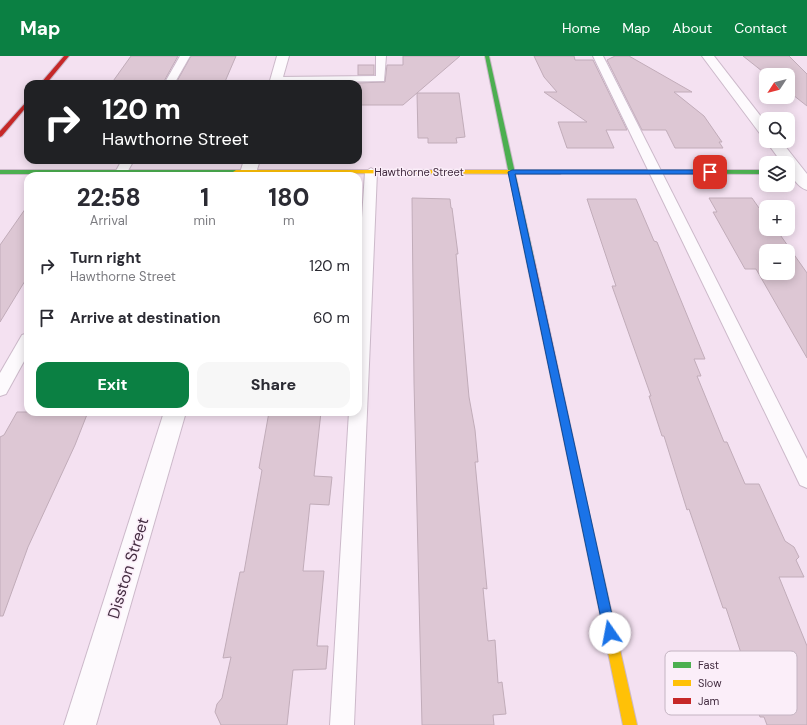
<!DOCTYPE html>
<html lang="en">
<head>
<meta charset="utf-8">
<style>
	:root { --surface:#fff; --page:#f7f7f7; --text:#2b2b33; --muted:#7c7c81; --accent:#0b8043 }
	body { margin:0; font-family:"DM Sans",sans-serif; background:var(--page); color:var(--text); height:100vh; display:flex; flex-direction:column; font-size:15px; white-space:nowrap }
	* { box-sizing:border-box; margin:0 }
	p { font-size:13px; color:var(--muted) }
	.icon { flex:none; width:22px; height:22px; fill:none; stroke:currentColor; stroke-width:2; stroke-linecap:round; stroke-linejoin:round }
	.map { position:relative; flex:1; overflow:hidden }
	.side { position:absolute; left:24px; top:116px; width:338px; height:244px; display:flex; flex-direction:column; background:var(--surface); border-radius:12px; box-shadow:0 2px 10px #0003 }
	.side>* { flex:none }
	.top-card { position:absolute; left:24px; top:24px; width:338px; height:84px; border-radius:12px; box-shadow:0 2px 10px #0003; background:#202124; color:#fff; overflow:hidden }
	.needle { width:26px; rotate:234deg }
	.tools { position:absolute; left:759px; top:12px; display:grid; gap:8px }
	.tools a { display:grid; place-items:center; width:36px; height:36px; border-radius:8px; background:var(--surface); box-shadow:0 2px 10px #0003; font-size:20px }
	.pin { position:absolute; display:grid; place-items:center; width:34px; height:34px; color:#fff; margin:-17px; border-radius:8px; box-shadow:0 2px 6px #0006 }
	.me { position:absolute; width:44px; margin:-22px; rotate:348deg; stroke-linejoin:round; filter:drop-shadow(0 0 3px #0008) }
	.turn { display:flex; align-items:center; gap:14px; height:84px; padding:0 12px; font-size:18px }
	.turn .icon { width:52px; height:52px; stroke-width:2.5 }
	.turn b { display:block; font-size:28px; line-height:34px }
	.eta { display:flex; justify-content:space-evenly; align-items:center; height:68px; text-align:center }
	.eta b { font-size:24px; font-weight:800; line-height:28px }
	.cta { display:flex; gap:8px; margin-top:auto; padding:8px 12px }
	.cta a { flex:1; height:46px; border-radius:12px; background:var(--accent); color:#fff; font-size:16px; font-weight:800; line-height:46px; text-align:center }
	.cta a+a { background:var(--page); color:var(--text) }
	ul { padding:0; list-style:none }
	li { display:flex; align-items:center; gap:12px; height:52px; padding:0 12px }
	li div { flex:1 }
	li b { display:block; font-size:15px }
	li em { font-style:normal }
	header { display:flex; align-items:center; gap:24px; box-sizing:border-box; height:56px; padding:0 20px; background:var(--accent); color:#fff }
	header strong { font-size:19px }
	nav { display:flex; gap:22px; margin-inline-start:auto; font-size:14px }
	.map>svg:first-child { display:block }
	.building { fill:#ddc7d4; stroke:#c1acb9; fill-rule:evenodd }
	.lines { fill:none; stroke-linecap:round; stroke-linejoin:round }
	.lane-casing { stroke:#ccb9ca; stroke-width:2 }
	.street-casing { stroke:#ccb9ca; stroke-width:2 }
	.fast-casing { stroke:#ccb9ca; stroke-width:2 }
	.slow-casing { stroke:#ccb9ca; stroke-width:2 }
	.jam-casing { stroke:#ccb9ca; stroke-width:2 }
	.lane { fill:#fdfafd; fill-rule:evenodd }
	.street { fill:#fdfafd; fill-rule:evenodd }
	.fast { fill:#4caf50; fill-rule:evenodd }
	.slow { fill:#ffc107; fill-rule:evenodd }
	.jam { fill:#c62828; fill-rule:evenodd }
	.route { fill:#1a73e8; stroke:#114b97 }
	.labels { text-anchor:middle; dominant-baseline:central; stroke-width:3; stroke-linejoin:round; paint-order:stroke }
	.far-street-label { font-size:11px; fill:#442d41; stroke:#fbeef9 }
	.near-street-label { font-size:16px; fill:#442d41; stroke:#fbeef9 }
	.key { fill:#fbeef9; stroke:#c4b4c2; stroke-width:1 }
	.key-label { font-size:11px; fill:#442d41 }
</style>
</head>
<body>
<header>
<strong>Map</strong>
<nav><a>Home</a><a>Map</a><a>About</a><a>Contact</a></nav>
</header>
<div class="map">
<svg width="807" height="669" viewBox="0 0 807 669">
	<rect width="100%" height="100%" fill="#f4e1f1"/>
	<g class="building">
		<polygon points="131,0 178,0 163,27 111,28"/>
		<polygon points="191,0 236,0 224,28 176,27"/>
		<polygon points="403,0 460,0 403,49 358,49 358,27 385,26 387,9 403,9"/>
		<polygon points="534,0 574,0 575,4 593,4 627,74 606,74 614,92 567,92 558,66 587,66 544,36 557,36 544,21"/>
		<polygon points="615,0 629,0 692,36 674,36 704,60 722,86 719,86 723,92 675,92 666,74 642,74 607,4"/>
		<polygon points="743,0 789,0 807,18 807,50 788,35 788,19 767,19"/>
		<rect x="358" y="9" width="16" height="10"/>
		<polygon points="417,37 459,37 465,81 456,82 457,87 428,87 428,82 418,82"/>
		<polygon points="412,142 450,143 451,152 452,152 458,198 456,198 469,341 475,374 478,406 475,406 487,533 483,532 488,585 495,584 498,627 502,626 506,658 493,659 494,669 422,669 414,326"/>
		<path d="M709 142H752L759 152H762L766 158V173H776L807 217V302L756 213H745L713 156H717ZM766 195H788V217H766Z"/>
		<polygon points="587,143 636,143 654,185 657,186 705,303 694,303 701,320 697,320 724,386 727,386 745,428 759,428 785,485 794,491 799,501 796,504 804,521 779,521 807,590 807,669 767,669 764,661 760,661 742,609 745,609 726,552 723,552 689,453 687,454 664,380 662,380 649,340 651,340 612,230 616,230"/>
		<polygon points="28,149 28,220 0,266 0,189"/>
		<polygon points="17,356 88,356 75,389 28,491 3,560 0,560 0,381 4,379"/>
		<polygon points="269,356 321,356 314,420 332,421 329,449 310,448 303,515 324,515 317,590 328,590 326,613 293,614 287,669 221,669 215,656 217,648 222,642 231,601 223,602 240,516 244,516 262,414 259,412"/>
	</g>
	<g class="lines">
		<g class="lane-casing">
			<g id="lane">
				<polygon points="180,0 190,0 174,28 164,28"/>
				<polygon points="376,0 386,0 384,25 276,27 271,24 276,21 376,20"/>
				<polygon points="593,0 603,0 807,403 807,432 800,429"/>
				<polygon points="122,104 134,104 125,120 113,120"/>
				<polygon points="371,112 377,116 354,669 330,669 349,356 358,356 358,223 365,116"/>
				<polygon points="28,277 28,298 6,338 0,340 0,317 22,279"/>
			</g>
		</g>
		<g class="street-casing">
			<g id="street">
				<polygon points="277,0 289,0 281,28 269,28"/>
				<polygon points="702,0 714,0 766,67 766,80 761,79"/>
				<path d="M766 85H781L807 118V134C797 131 788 117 788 107H782Z"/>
				<polygon points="244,104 260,104 255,120 239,120"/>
				<polygon points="164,356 186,356 96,669 64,669"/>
			</g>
		</g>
		<g class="fast-casing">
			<g id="fast">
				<polygon points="485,0 489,0 535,207 531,210 527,207"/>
				<polygon points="0,114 236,114 239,116 236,118 0,118"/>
				<polygon points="560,114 766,114 766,118 558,117 558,115"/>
			</g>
		</g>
		<g class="slow-casing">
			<g id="slow">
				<polygon points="236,114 560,114 563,116 560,118 234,117 233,116"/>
				<polygon points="584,451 588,452 589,456 637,669 623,669 579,456 580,452"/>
			</g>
		</g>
		<g class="jam-casing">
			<g id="jam">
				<polygon points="64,0 69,0 46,28 40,28"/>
				<polygon points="28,44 28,49 2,80 0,81 0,75"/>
				<polygon points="531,204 535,207 589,456 588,460 584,461 580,460 579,456 527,207"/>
			</g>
		</g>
		<use href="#lane" class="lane"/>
		<use href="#street" class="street"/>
		<use href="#fast" class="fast"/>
		<use href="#slow" class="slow"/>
		<use href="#jam" class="jam"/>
	</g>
	<polygon class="route" points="512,114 710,114 713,116 710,118 515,118 616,577 614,581 610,583 606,581 604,577 508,116"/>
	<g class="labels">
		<g class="far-street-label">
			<text x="419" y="116">Hawthorne Street</text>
		</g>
		<g class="near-street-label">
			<text transform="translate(128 512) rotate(-73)">Disston Street</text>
		</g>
	</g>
	<rect x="665" y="595" width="132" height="64" rx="6" class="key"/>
	<rect x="673" y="606" width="18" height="6" fill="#4caf50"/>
	<rect x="673" y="624" width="18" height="6" fill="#ffc107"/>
	<rect x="673" y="642" width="18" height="6" fill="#c62828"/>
	<g class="key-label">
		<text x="698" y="613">Fast</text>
		<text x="698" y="631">Slow</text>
		<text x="698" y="649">Jam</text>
	</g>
</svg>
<div class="tools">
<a><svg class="needle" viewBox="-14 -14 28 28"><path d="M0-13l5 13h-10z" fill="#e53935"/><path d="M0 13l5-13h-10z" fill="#7c7c81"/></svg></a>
<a><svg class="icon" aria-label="search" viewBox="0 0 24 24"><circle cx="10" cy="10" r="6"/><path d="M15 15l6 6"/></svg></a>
<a><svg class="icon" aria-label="layers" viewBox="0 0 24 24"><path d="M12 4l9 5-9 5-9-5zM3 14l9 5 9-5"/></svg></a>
<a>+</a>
<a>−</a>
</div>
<div class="pin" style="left:710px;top:116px;background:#d93025"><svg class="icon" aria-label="arrive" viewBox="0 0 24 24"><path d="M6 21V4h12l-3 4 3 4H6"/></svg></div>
<svg class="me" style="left:610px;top:577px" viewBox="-20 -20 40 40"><circle r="19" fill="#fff"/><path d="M0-13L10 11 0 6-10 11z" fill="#1a73e8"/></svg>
<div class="top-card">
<div class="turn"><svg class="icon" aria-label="right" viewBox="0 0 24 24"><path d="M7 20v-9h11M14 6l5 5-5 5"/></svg><div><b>120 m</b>Hawthorne Street</div></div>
</div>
<section class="side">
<div class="eta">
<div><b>22:58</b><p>Arrival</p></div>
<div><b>1</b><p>min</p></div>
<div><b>180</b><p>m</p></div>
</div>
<ul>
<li><svg class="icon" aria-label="right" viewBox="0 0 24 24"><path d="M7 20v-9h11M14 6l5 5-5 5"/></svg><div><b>Turn right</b><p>Hawthorne Street</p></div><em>120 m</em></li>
<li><svg class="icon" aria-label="arrive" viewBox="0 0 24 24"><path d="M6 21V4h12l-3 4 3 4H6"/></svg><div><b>Arrive at destination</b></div><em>60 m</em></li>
</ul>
<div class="cta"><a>Exit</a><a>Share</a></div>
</section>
</div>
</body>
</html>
